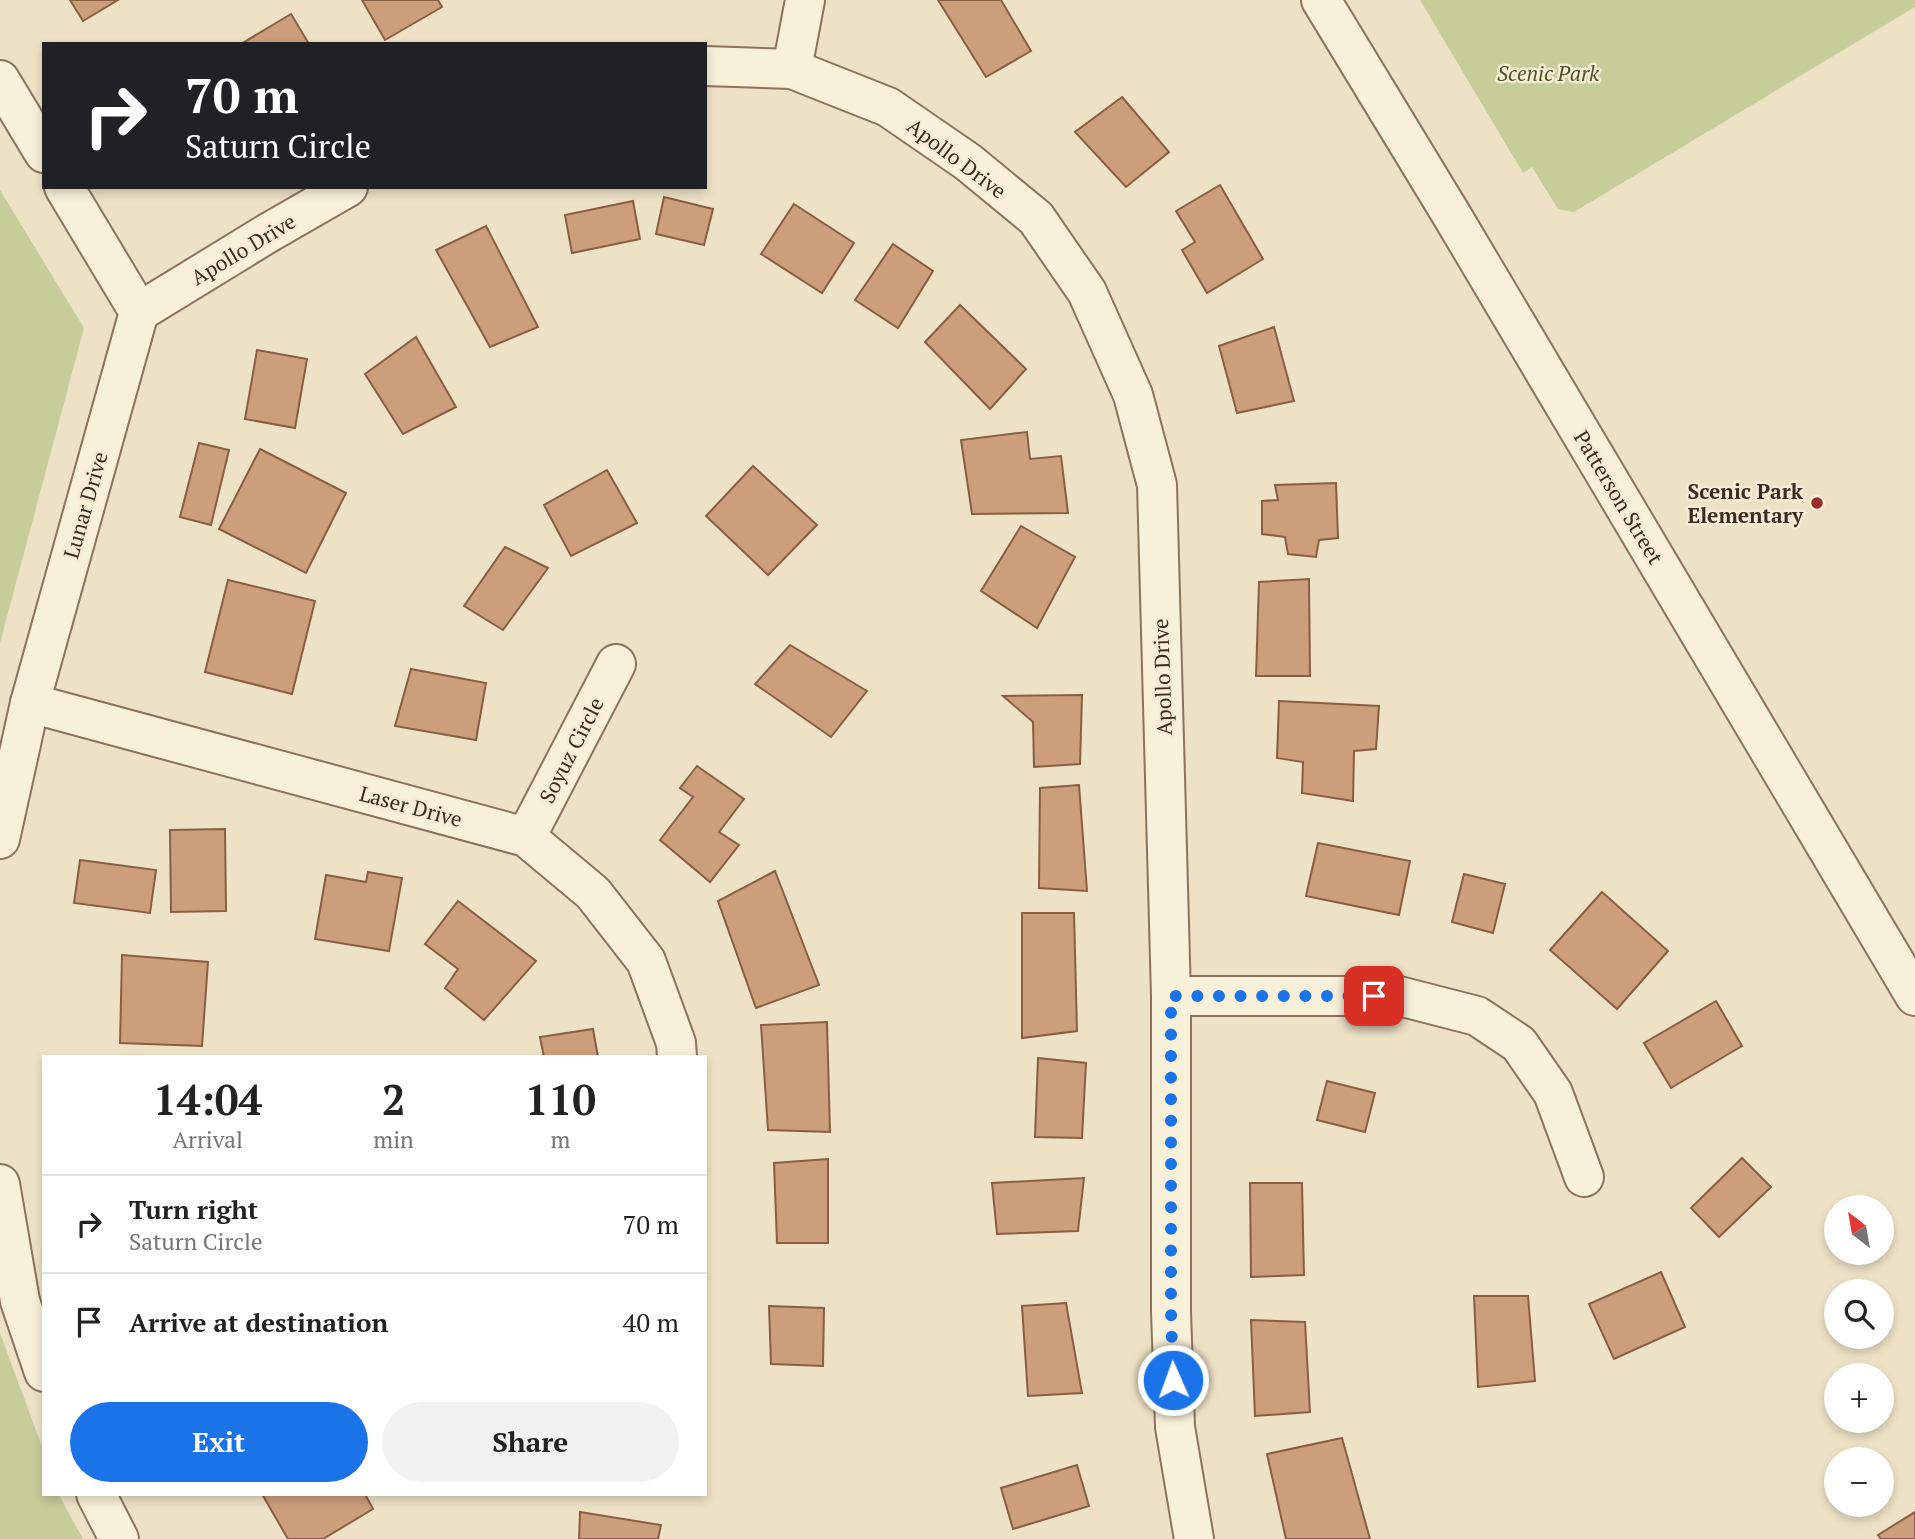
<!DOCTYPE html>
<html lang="en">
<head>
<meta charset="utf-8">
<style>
	:root { --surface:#fff; --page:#f2f2f2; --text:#222; --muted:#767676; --line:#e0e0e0; --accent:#1a73e8 }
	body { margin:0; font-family:"PT Serif",serif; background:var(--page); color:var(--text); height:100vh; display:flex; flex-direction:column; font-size:26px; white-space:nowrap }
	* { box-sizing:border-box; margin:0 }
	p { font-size:23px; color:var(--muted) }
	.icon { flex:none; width:38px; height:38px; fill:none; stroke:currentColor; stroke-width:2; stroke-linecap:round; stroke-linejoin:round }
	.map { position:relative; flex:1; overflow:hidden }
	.panel { position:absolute; left:42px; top:1055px; width:665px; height:441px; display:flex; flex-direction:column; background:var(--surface); border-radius:0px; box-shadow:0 4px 10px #0003 }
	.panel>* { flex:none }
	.top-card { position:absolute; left:42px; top:42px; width:665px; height:147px; border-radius:0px; box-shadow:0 4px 10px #0003; background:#202124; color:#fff; overflow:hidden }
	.needle { width:46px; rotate:329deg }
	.controls { position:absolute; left:1824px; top:1195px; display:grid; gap:14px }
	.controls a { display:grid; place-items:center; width:70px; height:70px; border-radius:50%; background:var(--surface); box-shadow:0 4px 10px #0003; font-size:35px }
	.pin { position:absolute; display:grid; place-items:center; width:60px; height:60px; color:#fff; margin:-30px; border-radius:14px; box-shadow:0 4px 10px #0006 }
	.me { position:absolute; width:77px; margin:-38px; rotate:358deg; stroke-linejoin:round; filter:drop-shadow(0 0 5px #0008) }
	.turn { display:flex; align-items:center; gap:24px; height:147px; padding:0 28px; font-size:32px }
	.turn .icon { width:91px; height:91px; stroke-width:2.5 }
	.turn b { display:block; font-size:49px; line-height:60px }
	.eta { display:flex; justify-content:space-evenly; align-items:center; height:119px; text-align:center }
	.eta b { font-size:42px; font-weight:800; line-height:49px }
	.button { display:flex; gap:14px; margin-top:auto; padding:14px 28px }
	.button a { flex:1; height:80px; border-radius:42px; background:var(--accent); color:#fff; font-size:28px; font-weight:800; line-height:80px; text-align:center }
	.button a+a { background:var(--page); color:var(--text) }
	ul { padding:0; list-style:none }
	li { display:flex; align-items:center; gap:21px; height:98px; padding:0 28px; border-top:2px solid var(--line) }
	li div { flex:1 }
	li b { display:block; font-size:26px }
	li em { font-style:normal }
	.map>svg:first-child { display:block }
	.green { fill:#c6cd9a }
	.building { fill:#cc9e7c; stroke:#895e41; stroke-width:2 }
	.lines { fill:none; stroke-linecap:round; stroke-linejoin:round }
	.minor-casing { stroke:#8a745c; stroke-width:42 }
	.minor { stroke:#f9f0d9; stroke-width:38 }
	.route { stroke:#1a73e8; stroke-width:12; stroke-dasharray:0 21.6 }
	.poi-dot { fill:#982c2c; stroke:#f6ecd6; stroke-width:2.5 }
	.labels { text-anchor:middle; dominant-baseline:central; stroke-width:5; stroke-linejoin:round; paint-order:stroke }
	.park-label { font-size:21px; font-style:italic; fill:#4a5626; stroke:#f6ecd6 }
	.street-label { font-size:21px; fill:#3a2c1f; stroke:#f6ecd6 }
	.poi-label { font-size:21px; font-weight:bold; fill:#3a2c1f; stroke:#f6ecd6; text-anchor:end }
</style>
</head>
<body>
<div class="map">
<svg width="1915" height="1539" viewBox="0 0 1915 1539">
	<rect width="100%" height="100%" fill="#eee2c6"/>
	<g class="green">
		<polygon points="1420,0 1915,0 1915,7 1574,212 1558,209 1532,167 1523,173"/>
		<polygon points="0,190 84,328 0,643"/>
		<polygon points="0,1333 44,1452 44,1494 59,1495 83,1539 0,1539"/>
	</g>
	<g class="building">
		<polygon points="70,0 118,0 83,21"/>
		<polygon points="362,0 438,0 442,7 385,40"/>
		<polygon points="938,0 1001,0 1031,51 986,77"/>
		<polygon points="291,14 309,44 241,44"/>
		<polygon points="1122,97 1169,152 1126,187 1075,132"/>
		<polygon points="1220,185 1263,259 1207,293 1182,250 1195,242 1176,211"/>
		<polygon points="664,197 713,209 704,245 656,234"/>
		<polygon points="633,201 640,239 572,253 565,215"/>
		<polygon points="794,204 854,243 822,293 761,254"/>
		<polygon points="486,226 538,327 490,347 436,250"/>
		<polygon points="893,244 933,271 898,328 855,300"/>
		<polygon points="960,305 1026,369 990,409 925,342"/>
		<polygon points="1274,327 1294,401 1237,413 1219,346"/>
		<polygon points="416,337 456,407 403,434 365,374"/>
		<polygon points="257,350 307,359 295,428 245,419"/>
		<polygon points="1027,432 1030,459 1061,456 1068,513 972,514 961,440"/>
		<polygon points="199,443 229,450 211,525 180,517"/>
		<polygon points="260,449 346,493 306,573 219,529"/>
		<polygon points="753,466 817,525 768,575 706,516"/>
		<polygon points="607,470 637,523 571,556 544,505"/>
		<polygon points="1336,483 1338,538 1319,540 1316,557 1288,554 1285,537 1262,534 1262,501 1278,500 1275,485"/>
		<polygon points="1021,526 1075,557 1037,628 981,591"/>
		<polygon points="505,547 548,568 503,630 464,606"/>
		<polygon points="1309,579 1310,676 1256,676 1259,582"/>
		<polygon points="228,580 315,601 292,694 205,672"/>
		<polygon points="790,645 867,691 831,737 755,684"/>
		<polygon points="411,669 486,683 476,740 395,726"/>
		<polygon points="1082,695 1080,764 1034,767 1033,722 1003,696"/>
		<polygon points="1279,701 1379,706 1376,749 1354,751 1353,801 1302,793 1303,762 1277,758"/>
		<polygon points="697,766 744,799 719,832 739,845 710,882 660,840 693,797 680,788"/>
		<polygon points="1079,785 1087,891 1039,888 1040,788"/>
		<polygon points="225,829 226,911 171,912 170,830"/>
		<polygon points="1318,843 1410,861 1399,915 1306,896"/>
		<polygon points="80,860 156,870 150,913 74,903"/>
		<polygon points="775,871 819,985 756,1008 718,901"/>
		<polygon points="368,872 402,878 389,951 315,939 326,875 366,882"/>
		<polygon points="1464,874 1505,884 1493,933 1452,922"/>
		<polygon points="1602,892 1668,951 1617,1009 1550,950"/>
		<polygon points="458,901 536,961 484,1020 445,988 458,969 425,944"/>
		<polygon points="1022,913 1074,913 1077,1031 1022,1038"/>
		<polygon points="122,955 208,962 202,1046 120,1043"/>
		<polygon points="1716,1001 1742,1046 1671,1088 1644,1043"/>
		<polygon points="827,1022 830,1132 768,1130 761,1025"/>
		<polygon points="593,1029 598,1057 544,1057 540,1037"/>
		<polygon points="1038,1058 1086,1063 1082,1138 1035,1137"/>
		<polygon points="1327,1081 1375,1093 1365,1132 1317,1120"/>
		<polygon points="1742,1158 1771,1187 1719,1237 1691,1208"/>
		<polygon points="828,1159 828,1243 777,1243 774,1163"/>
		<polygon points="1084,1178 1078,1231 997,1234 992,1183"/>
		<polygon points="1250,1183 1302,1183 1304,1275 1251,1277"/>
		<polygon points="1661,1272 1685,1327 1614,1359 1589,1304"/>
		<polygon points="1474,1296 1528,1296 1535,1381 1478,1387"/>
		<polygon points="1066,1303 1082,1393 1028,1396 1022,1306"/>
		<polygon points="769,1306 824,1308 823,1366 771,1364"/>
		<polygon points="1251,1320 1305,1322 1310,1412 1255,1416"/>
		<polygon points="1342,1438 1370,1539 1286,1539 1267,1454"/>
		<polygon points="1077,1465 1089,1506 1013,1529 1001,1488"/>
		<polygon points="262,1494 365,1494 373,1509 323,1539 288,1539"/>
		<polygon points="580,1512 661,1525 658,1539 579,1539"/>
		<polygon points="1915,1512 1915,1539 1881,1539 1878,1535"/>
	</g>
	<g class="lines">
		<g class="minor-casing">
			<g id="minor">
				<polyline points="1321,0 1454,219 1915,996"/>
				<polyline points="705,66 792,69 888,107 968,162 1036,218 1087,292 1133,395 1157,485 1171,996 1171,1311 1175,1427 1194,1539"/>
				<polyline points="792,69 805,0"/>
				<polyline points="0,80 44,153"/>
				<polyline points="139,312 268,233 348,187"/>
				<polyline points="30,703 526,837 593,893 646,961 676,1043 677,1057"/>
				<polyline points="526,837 616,664"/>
				<polyline points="0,839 30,703 139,312 64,187"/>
				<polyline points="1171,996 1399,996 1477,1016 1519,1044 1553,1093 1584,1177"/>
				<polyline points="0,1184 20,1301 44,1372"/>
				<polyline points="96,1494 119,1539"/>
			</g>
		</g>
		<use href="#minor" class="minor"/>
	</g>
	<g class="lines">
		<polyline class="route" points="1173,1380 1171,1311 1171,996 1374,996"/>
	</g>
	<circle class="poi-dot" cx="1817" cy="503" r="7"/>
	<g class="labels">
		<g class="park-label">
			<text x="1548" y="73">Scenic Park</text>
		</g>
		<g class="street-label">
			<text transform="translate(957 158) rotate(37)">Apollo Drive</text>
			<text transform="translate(243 249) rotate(-31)">Apollo Drive</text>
			<text transform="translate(1619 497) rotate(59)">Patterson Street</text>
			<text transform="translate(85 505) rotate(-74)">Lunar Drive</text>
			<text transform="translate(1162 677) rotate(-92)">Apollo Drive</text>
			<text transform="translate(571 750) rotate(-63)">Soyuz Circle</text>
			<text transform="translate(411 806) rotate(15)">Laser Drive</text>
		</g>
		<g class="poi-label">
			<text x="1803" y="491">Scenic Park<tspan x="1803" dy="24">Elementary</tspan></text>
		</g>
	</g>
</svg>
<div class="controls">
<a><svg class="needle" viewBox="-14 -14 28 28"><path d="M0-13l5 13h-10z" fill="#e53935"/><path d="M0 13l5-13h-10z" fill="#767676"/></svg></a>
<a><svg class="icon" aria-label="search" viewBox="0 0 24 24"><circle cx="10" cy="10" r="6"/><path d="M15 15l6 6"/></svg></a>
<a>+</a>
<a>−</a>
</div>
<div class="pin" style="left:1374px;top:996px;background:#d93025"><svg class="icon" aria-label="arrive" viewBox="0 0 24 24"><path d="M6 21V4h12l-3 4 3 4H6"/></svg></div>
<svg class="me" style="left:1173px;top:1380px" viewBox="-20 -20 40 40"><circle r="17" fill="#1a73e8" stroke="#fff" stroke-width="3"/><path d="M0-11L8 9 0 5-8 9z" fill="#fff"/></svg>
<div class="top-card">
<div class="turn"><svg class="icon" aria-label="right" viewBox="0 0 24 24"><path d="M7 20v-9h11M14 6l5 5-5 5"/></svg><div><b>70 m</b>Saturn Circle</div></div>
</div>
<section class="panel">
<div class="eta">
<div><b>14:04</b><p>Arrival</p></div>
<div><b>2</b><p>min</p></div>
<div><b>110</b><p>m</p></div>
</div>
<ul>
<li><svg class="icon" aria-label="right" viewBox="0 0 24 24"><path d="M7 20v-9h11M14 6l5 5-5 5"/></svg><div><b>Turn right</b><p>Saturn Circle</p></div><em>70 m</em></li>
<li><svg class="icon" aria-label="arrive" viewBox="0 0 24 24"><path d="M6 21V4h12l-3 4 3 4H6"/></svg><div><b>Arrive at destination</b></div><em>40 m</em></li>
</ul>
<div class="button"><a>Exit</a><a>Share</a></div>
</section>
</div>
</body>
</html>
